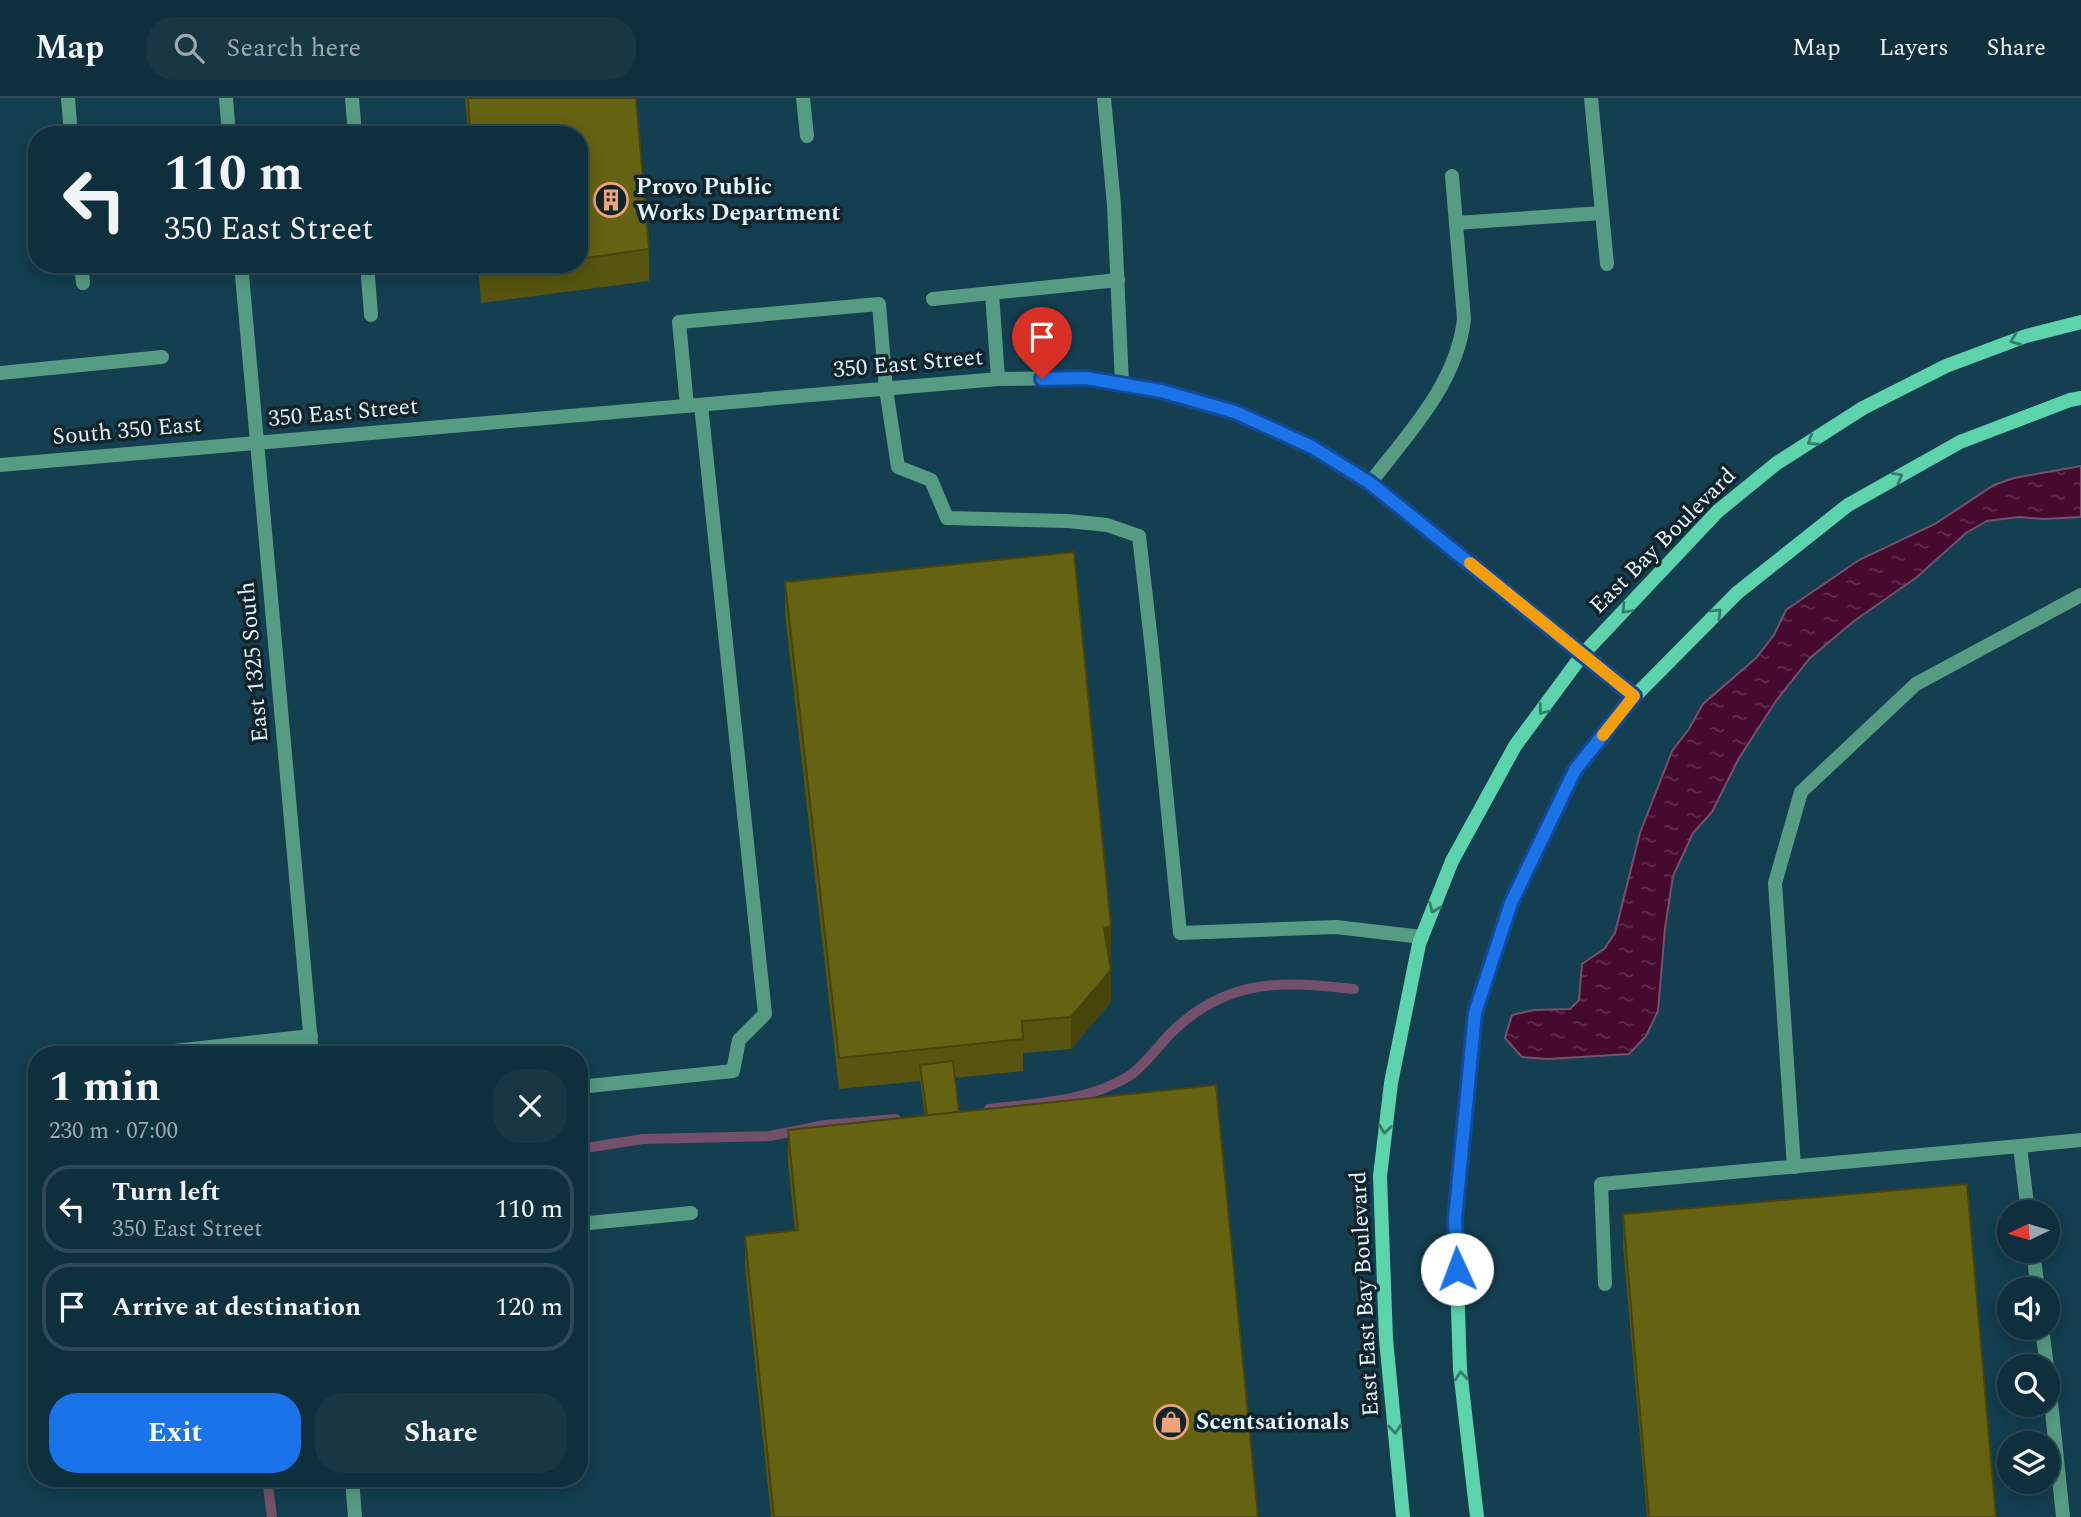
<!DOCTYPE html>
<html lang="en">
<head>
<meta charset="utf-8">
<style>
	:root { --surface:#0e2f3c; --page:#173743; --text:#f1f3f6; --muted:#9ba9af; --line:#2e4a56; --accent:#1a73e8 }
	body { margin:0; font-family:Spectral,serif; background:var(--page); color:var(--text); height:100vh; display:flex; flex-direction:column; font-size:26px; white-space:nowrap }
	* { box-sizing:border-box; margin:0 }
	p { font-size:23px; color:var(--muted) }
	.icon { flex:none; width:38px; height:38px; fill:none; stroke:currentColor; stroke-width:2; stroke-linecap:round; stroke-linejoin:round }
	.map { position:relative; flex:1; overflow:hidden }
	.sheet { position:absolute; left:28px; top:948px; width:560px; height:441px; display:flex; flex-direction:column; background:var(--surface); border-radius:28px; box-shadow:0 4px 18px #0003,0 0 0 2px var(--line) }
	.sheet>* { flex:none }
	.guide { position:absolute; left:28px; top:28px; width:560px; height:147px; border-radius:28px; box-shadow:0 4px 18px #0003,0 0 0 2px var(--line); background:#0e2f3c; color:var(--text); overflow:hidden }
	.needle { width:46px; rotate:265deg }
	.fabs { position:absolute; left:1997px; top:1102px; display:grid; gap:14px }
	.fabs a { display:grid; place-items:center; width:63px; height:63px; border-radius:50%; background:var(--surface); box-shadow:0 4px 18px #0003,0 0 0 2px var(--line); font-size:35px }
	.pin { position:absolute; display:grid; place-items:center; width:60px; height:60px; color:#fff; margin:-72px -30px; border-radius:50% 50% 50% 0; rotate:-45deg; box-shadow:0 0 7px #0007 }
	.pin .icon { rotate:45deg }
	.me { position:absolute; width:77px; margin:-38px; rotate:358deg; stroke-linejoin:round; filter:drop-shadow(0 0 5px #0008) }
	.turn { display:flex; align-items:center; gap:24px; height:147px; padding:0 21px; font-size:32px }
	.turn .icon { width:91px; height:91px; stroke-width:2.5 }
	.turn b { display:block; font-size:49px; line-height:60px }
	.round { display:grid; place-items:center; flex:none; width:74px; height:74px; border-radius:28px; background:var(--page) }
	.summary { display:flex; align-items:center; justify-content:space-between; height:119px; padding:0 21px }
	h1 { font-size:42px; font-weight:700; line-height:52px }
	.primary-button { display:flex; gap:14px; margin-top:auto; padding:14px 21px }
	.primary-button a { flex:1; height:80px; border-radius:28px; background:var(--accent); color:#fff; font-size:28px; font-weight:700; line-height:80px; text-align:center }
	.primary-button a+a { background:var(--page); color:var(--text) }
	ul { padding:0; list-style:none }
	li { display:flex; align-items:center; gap:21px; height:88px; margin:0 14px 10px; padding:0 7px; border:4px solid var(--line); border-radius:28px }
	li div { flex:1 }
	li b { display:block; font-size:26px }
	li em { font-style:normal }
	header { display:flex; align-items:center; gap:42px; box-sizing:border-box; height:98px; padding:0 35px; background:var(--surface); border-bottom:2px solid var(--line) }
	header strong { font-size:33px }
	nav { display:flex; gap:38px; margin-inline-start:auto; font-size:24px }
	.search { width:490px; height:63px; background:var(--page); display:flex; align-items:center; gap:18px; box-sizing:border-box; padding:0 24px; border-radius:28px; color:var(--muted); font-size:26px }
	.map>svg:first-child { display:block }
	.water { fill:url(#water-ripples); stroke:#75506d; stroke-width:2 }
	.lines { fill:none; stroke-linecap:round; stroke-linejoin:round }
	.stream { stroke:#75506d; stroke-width:10 }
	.lane { stroke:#569c82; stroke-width:14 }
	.street { stroke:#569c82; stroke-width:14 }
	.secondary { stroke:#5cd3aa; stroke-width:14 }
	.wall { fill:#57550f }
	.shaded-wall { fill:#47450c }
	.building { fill:#656311; stroke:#47450c; stroke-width:2 }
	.oneway { stroke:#377c6a }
	.route-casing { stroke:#114b97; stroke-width:18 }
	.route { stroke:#1a73e8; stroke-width:12 }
	.slow { stroke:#f59e0b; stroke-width:12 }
	.labels { text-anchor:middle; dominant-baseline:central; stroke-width:7; stroke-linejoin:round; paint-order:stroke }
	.poi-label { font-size:23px; font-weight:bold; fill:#e2f4fd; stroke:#12242b; text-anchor:start }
	.street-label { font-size:23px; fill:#e2f4fd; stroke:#12242b }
</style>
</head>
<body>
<header>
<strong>Map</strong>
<div class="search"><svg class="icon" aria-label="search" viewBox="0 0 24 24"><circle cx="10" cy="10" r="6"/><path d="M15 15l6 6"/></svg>Search here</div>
<nav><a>Map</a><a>Layers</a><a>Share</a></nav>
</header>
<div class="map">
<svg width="2081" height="1419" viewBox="0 0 2081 1419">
	<defs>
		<pattern id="water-ripples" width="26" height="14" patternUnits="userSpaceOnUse" patternTransform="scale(1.75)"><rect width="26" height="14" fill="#460a2f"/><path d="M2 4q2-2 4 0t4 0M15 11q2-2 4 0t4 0" fill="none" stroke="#602e4e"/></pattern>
	</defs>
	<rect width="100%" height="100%" fill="#133f50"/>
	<polygon class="water" points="2081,368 2081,419 2043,421 2019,419 1987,423 1966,435 1917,479 1854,523 1810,560 1776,603 1739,660 1712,714 1693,735 1673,778 1665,830 1658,913 1646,938 1629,956 1548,961 1522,959 1505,940 1512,917 1534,912 1570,911 1579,902 1582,866 1604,851 1615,835 1640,735 1672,653 1689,631 1703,606 1756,560 1774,537 1786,512 1859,462 1935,426 1994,387 2014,380"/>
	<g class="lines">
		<g class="stream">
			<path d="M989 1011C1036 1005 1087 1004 1129 978 1146 967 1159 946 1174 932 1229 880 1283 883 1354 891"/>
			<polyline points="579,1051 643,1041 770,1038 825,1027 896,1021"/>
			<polyline points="267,1381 272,1419"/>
		</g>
		<g class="lane">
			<polyline points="68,0 71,37"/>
			<polyline points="352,0 355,37"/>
			<polyline points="803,0 807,38"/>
			<polyline points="1104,0 1114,107 1122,286"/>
			<polyline points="1591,0 1607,166"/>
			<polyline points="1456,125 1602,115"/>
			<polyline points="81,166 83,185"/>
			<polyline points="367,166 371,217"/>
			<polyline points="992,195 998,281"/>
			<polyline points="933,201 1118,182"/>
			<polyline points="0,275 162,259"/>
			<polyline points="687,308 679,224 879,206 886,291 898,369 931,382 947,420 1068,423 1107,427 1139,438 1152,552 1180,835 1336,829 1422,839"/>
			<path d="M1370 385C1408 336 1457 285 1464 221L1452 78"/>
			<polyline points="137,957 311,938"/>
			<polyline points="579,989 733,973 739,942 765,916 701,307"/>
			<polyline points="1794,1069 1775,785 1801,694 1916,586 2081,497"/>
			<polyline points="2028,1115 2020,1048 2081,1042"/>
			<polyline points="579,1126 691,1115"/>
			<polyline points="2033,1153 2038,1192"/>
			<polyline points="1605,1186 1601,1086 2020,1048"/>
			<polyline points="2042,1230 2047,1269"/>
			<polyline points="2048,1275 2063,1419"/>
		</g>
		<g class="street">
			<polyline points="226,0 229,37"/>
			<polyline points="241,166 312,957"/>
			<polyline points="0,367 998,281 1086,280 1161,293 1235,314 1312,349 1370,385 1635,598"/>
			<polyline points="352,1381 355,1419"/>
		</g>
		<g class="secondary">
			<polyline points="1403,1419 1386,1241 1380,1078 1391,985 1419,846 1452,763 1515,648 1583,556 1718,413 1777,365 1863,310 1946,268 2026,238 2081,224"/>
			<polyline points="1477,1419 1460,1272 1455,1121 1474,915 1511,805 1575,672 1635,598 1737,495 1848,407 1960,344 2070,302 2081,300"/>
		</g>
	</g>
	<g class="wall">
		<polygon points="465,0 636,0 649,151 649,183 481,205 478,166 579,166 579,37 468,37"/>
		<polygon points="785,484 1111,859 1109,860 1111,904 1071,951 1023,955 1023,973 955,980 959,1014 1258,1419 771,1419 745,1170 745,1138 795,1133 788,1064 788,1032 925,1018 920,983 839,991 785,516"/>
		<polygon points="1623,1116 1996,1419 1647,1419 1623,1148"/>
	</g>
	<g class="shaded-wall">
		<polygon points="1111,828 1111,859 1104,861 1104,830"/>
		<polygon points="1111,872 1111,904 1071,951 1071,919"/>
	</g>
	<g class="building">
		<polygon points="468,0 636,0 649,151 579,161 579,37 470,37"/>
		<polygon points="480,166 538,166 481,174"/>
		<polygon points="1074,454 1111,828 1104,830 1111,872 1071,919 1022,923 1023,941 839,960 785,484"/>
		<polygon points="953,963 959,1014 927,1018 920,967"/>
		<polygon points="1216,987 1258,1419 774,1419 745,1138 798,1132 788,1032"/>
		<polygon points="1967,1086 1996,1419 1649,1419 1623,1116"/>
	</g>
	<defs><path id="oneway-chevron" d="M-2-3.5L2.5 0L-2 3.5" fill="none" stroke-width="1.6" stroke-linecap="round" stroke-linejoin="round" transform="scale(1.75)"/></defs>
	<g class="oneway">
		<use href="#oneway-chevron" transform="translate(2015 242) rotate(159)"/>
		<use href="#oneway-chevron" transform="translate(1812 343) rotate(147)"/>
		<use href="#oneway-chevron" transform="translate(1898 379) rotate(-29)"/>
		<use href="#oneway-chevron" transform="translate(1626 511) rotate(134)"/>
		<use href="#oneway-chevron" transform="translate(1717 515) rotate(-45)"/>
		<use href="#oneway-chevron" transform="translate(1543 612) rotate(128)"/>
		<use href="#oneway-chevron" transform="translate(1434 810) rotate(112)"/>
		<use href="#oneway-chevron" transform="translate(1385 1031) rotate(97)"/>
		<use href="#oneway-chevron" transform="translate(1461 1278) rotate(-95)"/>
		<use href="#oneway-chevron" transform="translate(1395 1331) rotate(85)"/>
	</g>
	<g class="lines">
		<g class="route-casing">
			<polyline id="route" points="1042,281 1086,280 1161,293 1235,314 1312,349 1370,385 1634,598 1575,672 1511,805 1475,915 1455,1121 1457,1171"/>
		</g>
		<use href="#route" class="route"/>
		<polyline class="slow" points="1470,465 1634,598 1603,637"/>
	</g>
	<defs>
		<g id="building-ring" transform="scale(1.75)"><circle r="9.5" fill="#12242b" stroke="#f0a27a" stroke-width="1.5"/><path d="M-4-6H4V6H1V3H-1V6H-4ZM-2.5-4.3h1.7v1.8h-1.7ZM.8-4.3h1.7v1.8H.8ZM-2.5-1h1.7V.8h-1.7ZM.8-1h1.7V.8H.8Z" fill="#f0a27a"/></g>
		<g id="shop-ring" transform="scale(1.75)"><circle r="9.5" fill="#12242b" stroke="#f0a27a" stroke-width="1.5"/><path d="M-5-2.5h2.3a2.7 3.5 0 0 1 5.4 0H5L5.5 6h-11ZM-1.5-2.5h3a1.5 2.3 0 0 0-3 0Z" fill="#f0a27a"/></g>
	</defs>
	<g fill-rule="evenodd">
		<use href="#building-ring" x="611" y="102"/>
		<use href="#shop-ring" x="1171" y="1324"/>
	</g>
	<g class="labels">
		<g class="poi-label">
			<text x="636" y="89">Provo Public<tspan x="636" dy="26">Works Department</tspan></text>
			<text x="1196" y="1324">Scentsationals</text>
		</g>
		<g class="street-label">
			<text transform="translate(908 266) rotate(-5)">350 East Street</text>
			<text transform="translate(343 315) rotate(-5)">350 East Street</text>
			<text transform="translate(127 333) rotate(-5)">South 350 East</text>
			<text transform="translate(1663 443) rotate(-45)">East Bay Boulevard</text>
			<text transform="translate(254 564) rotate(-95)">East 1325 South</text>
			<text transform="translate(1365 1196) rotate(-93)">East East Bay Boulevard</text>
		</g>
	</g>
</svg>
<div class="fabs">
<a><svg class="needle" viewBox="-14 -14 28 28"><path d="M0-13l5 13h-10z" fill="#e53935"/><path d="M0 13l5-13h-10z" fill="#9ba9af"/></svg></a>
<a><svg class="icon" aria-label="sound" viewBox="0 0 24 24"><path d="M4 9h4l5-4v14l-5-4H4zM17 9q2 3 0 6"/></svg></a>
<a><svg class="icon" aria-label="search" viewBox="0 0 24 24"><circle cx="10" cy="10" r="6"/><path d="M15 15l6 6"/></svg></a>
<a><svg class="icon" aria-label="layers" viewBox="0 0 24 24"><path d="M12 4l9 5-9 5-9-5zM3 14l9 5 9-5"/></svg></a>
</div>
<div class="pin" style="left:1042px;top:281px;background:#d93025"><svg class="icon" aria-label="arrive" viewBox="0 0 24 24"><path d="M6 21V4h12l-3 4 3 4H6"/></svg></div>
<svg class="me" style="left:1457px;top:1171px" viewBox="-20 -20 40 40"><circle r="19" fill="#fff"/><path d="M0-13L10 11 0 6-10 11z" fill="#1a73e8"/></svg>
<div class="guide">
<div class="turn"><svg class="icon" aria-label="left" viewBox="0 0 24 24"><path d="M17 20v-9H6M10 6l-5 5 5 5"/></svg><div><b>110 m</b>350 East Street</div></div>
</div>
<section class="sheet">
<div class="summary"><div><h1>1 min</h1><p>230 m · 07:00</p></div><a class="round"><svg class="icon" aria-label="close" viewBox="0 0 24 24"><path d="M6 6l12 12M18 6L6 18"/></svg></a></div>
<ul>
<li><svg class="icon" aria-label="left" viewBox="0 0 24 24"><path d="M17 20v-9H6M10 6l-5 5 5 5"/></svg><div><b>Turn left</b><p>350 East Street</p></div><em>110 m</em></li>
<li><svg class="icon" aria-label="arrive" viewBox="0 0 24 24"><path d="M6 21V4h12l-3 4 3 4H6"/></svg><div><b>Arrive at destination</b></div><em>120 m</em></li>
</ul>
<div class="primary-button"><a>Exit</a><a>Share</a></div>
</section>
</div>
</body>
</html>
